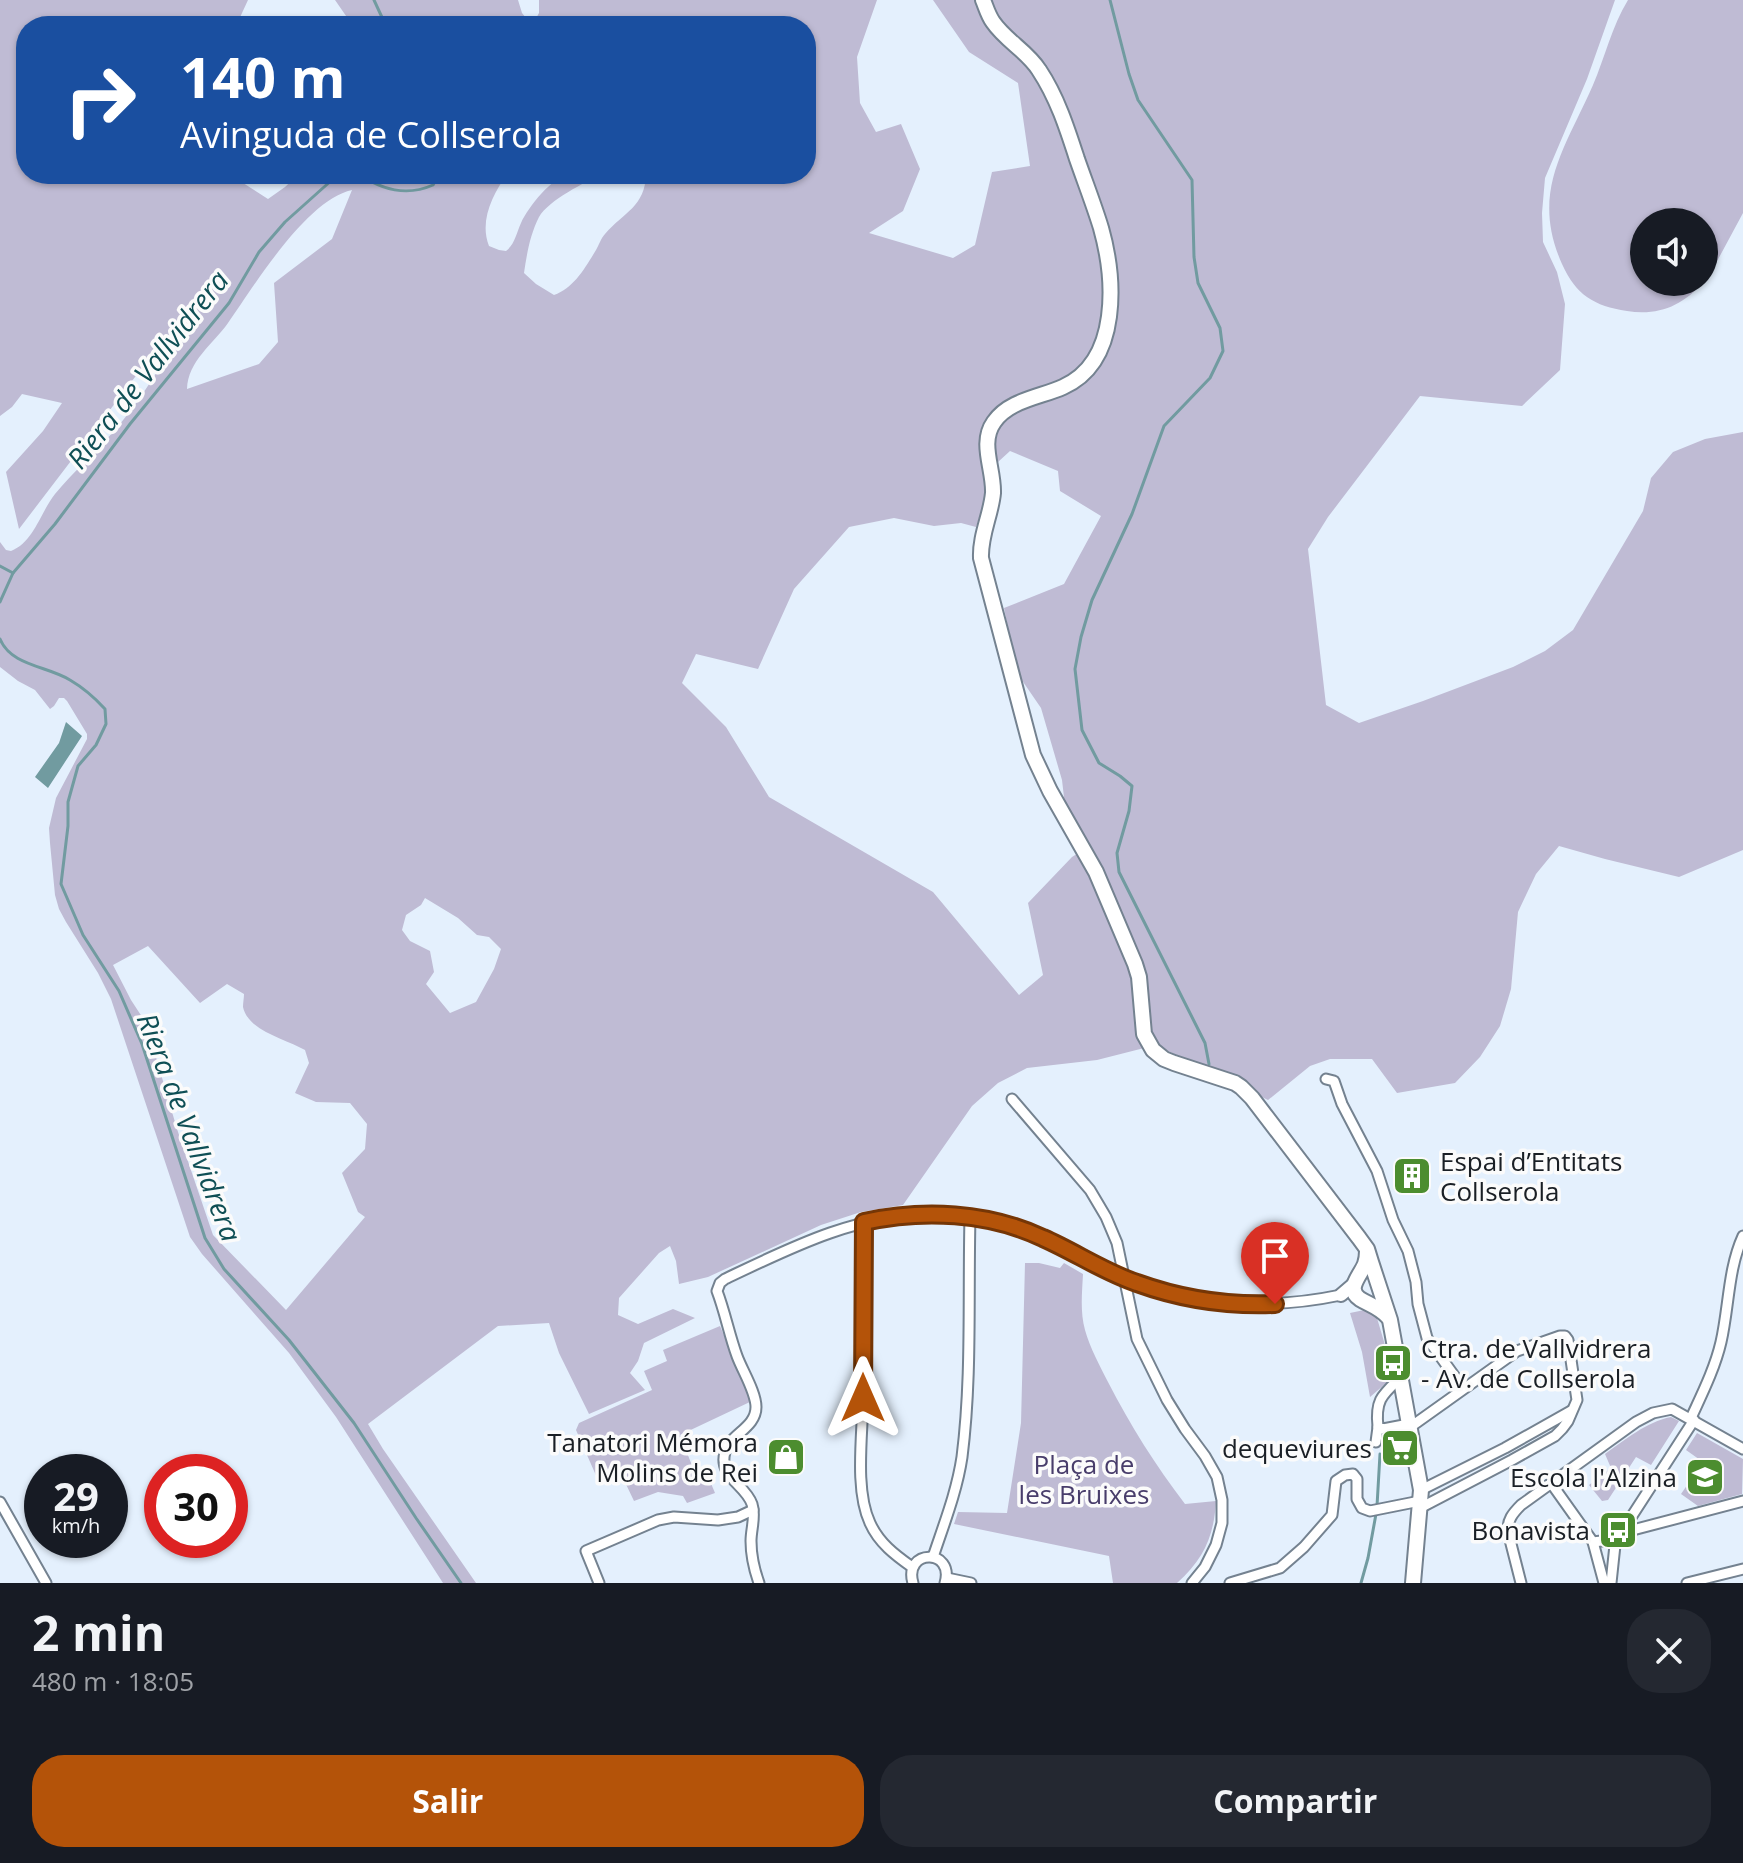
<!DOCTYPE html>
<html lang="es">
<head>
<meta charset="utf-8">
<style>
	:root { --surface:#171b24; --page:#242831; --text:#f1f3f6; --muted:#9ea1a6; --accent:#b45309 }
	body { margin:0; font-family:"Open Sans",sans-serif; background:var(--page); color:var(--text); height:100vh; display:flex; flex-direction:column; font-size:30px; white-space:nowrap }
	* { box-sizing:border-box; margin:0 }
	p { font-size:26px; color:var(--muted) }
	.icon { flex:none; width:44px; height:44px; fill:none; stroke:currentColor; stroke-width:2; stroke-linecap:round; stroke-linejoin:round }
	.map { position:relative; height:1583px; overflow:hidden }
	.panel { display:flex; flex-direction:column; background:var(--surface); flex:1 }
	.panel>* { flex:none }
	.guide { position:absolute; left:16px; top:16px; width:800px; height:168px; border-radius:32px; box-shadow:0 2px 6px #0004; background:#1a4fa0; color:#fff; overflow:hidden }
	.tools { position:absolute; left:1630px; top:208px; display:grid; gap:16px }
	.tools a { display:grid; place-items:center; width:88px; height:88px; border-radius:50%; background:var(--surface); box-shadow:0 2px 6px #0004; font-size:40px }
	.speed { position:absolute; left:24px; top:1454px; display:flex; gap:16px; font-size:40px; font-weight:700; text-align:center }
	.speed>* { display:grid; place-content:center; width:104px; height:104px; border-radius:50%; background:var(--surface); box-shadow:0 2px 6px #0004; line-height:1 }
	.speed small { font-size:20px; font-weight:400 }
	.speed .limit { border:12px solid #d22; background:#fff; color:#111 }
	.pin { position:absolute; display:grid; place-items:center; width:68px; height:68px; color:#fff; margin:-82px -34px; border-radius:50% 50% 50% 0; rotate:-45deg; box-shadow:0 0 8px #0007 }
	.pin .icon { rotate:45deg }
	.me { position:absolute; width:88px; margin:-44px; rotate:0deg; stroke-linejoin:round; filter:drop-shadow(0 0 6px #0008) }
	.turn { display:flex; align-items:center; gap:28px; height:168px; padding:0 32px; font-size:36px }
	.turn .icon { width:104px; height:104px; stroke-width:2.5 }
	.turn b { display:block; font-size:56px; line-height:68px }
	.round { display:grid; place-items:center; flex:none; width:84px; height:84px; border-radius:32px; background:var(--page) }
	.overview { display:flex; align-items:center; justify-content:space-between; height:136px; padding:0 32px }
	h1 { font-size:48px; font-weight:700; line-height:60px }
	.cta { display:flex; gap:16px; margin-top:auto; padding:16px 32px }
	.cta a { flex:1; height:92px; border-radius:32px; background:var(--accent); color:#fff; font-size:32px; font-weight:700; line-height:92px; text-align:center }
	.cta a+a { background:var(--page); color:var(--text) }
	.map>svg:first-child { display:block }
	.green { fill:#bfbbd4; fill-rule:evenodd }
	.water { fill:#719ba0 }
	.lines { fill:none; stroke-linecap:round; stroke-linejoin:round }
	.stream { stroke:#719ba0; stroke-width:3 }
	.minor-casing { stroke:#748290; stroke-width:13 }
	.tertiary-casing { stroke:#748290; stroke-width:16 }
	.secondary-casing { stroke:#748290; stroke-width:18 }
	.minor { stroke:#fff; stroke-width:9 }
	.tertiary { stroke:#fff; stroke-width:12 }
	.secondary { stroke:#fff; stroke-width:14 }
	.route-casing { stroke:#753606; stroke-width:20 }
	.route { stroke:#b45309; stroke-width:14 }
	.labels { text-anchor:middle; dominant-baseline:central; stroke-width:7; stroke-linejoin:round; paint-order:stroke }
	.poi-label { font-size:26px; fill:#1a1f25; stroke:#fbfbfb; text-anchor:end }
	.park-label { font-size:26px; fill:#483d6b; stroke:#fbfbfb }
	.water-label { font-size:28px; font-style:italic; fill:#0f4f55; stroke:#fbfbfb }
</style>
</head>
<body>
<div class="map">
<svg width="1743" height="1583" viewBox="0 0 1743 1583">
	<rect width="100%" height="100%" fill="#e4f0fd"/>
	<g class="green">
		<path d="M0 0H248L236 26H26V174H235L240 181 268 199 285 187 299 174H507C493 194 479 221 489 246L499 250 506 251C515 244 516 234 521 223 528 207 553 176 570 174 581 173 593 174 603 174 585 182 549 200 539 217 530 235 527 253 524 273L536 284 554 295C574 288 585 268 596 250 599 245 601 238 605 234 624 212 645 207 646 174H806V26H353L335 0H518L522 13 530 23 534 22 539 13V0H877L857 57 860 103 876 132 901 124 920 169 903 211 869 233 953 258 975 245 992 172 1030 166 1018 83 969 52 933 0H1615L1587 79 1545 178 1542 213 1543 242 1557 272 1565 304 1560 370 1522 406 1420 396 1328 517 1308 549 1326 705 1359 723 1423 701 1513 667 1545 651 1573 630 1643 511 1651 478 1673 452 1705 439 1743 432V850L1679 877 1605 859 1559 846 1536 874 1518 912 1511 989 1500 1026 1480 1057 1455 1083 1397 1093 1372 1059H1330L1310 1066 1268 1100 1156 1045 1097 1060 1027 1068 998 1083 972 1106 903 1205 861 1212 821 1225 708 1277 679 1284 676 1261 670 1246 659 1253 619 1298 618 1315 638 1324 673 1309 695 1318 644 1343 638 1361 630 1373 645 1390 589 1414 559 1353 549 1323 498 1326 368 1424 383 1449 476 1583H443L336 1417 289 1353 202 1254 190 1237 111 999 98 973 66 922 59 909 55 895 50 843 49 828 56 798 87 739V734L67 701 64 698H59L54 706 50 709 35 690 18 681 0 667V542L6 550 11 551C34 542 40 513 55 494 73 472 95 453 114 431 135 407 154 378 170 350L167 344 161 343 19 529 6 472 43 431 62 403 22 394 12 407 0 416ZM352 190 332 239 274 283 278 342 259 364 187 389C188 361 213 344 228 323 254 286 306 200 352 190ZM1010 451 1058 471 1060 491 1101 516 1064 584 1004 608 1017 673 1041 708 1062 780 1065 806 1088 847 1072 857 1028 903 1043 975 1019 995 933 892 769 797 726 727 682 683 696 654 758 669 794 589 849 527 894 518 934 526 961 523 976 527 998 462ZM425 898 458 918 477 935 489 937 501 949 494 969 476 1002 450 1013 426 984 434 972 430 951 410 941 402 930 406 915 421 905ZM148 946 200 1003 227 984 244 994C244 998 243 1002 243 1007 248 1031 286 1039 305 1050L309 1063 295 1093 316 1102 350 1103 367 1124 365 1149 342 1173 358 1212 365 1217 286 1310 213 1235 177 1129 146 1023 131 1000 113 965Z"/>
		<path d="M1628 0H1743V213L1715 265 1704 280V222H1644V282H1703C1683 306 1658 316 1627 311 1594 306 1576 295 1562 264 1530 192 1565 149 1593 85 1605 57 1612 26 1628 0Z"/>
		<path d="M1025 1263H1039L1060 1268 1064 1263 1083 1274C1082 1293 1080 1312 1085 1330 1090 1348 1100 1366 1108 1382 1130 1425 1156 1466 1185 1504L1216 1501C1214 1536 1204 1559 1177 1583H1113L1109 1556 954 1524 958 1512 1007 1513 1021 1423Z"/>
		<polygon points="1374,1308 1385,1345 1392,1378 1370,1397 1362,1352 1350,1313"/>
		<polygon points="720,1326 752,1401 680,1435 693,1468 707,1474 715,1493 687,1503 683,1496 658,1492 634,1501 623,1478 606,1483 598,1480 576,1430 579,1423 652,1390 644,1371 667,1361 663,1350"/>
		<path d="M1671 1417 1679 1421 1651 1465 1636 1457 1608 1500 1602 1501 1589 1485 1611 1468 1605 1454C1625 1440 1646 1422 1671 1417Z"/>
		<polygon points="1697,1433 1743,1459 1742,1494 1698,1506 1681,1494 1703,1462 1686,1450"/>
	</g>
	<polygon class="water" points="66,722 82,736 48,788 35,777 59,743"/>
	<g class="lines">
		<g class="stream">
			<polyline points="374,0 386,26"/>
			<polyline points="1110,0 1129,74 1138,100 1192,180 1194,257 1198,283 1220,328 1223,351 1210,378 1164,426 1132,514 1092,600 1081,637 1075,669 1082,730 1099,763 1120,776 1132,786 1129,811 1117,853 1119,872 1205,1043 1209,1064"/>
			<path d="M359 174C382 190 406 197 433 185L439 174"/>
			<polyline points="0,566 13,573"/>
			<polyline points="0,602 13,573 55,524 130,424 229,303 259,252 285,222 333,179 342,174"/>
			<path d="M0 639C11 666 48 666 70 680 82 687 95 698 105 709L106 724 96 745 78 766 68 802V826L61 884 83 935 119 991 142 1044 205 1238 224 1269 289 1340 354 1423 416 1518 461 1583"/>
			<polyline points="1377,1506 1380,1454"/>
			<polyline points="1361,1583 1368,1558 1376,1514"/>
		</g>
		<g class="minor-casing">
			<g id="minor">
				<polyline points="1326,1079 1334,1081 1342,1104 1377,1171 1393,1220 1408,1251 1416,1282 1418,1304 1427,1338 1463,1388"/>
				<polyline points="1012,1099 1090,1190 1106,1217 1117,1243 1137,1339 1167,1400 1185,1429 1205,1456 1217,1477 1222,1500 1222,1523 1216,1545 1205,1567 1192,1583"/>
				<path d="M864 1222C865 1280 864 1337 863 1395 863 1432 854 1489 870 1523 879 1543 895 1555 912 1567"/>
				<path d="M1400 1378C1382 1395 1375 1400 1378 1427L1383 1429 1409 1424"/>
				<path d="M1691 1418C1702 1394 1715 1368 1721 1342 1729 1307 1728 1269 1743 1236"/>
				<polyline points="1409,1428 1517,1351 1560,1336 1565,1336 1568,1340 1577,1400 1568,1421 1562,1429 1555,1436 1512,1460 1420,1508"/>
				<polyline points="1376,1442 1378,1427"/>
				<polyline points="1551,1483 1593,1542 1604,1583"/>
				<polyline points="1421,1490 1505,1448 1571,1411"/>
				<polyline points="0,1502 46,1583"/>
				<polyline points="1593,1542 1610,1540 1629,1531 1743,1501"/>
				<path d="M933 1557C944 1524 957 1491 962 1457 972 1378 968 1297 970 1217"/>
				<polyline points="947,1578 971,1583"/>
				<polyline points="599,1583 586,1551 658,1520 674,1517 718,1520 738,1517 753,1510"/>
				<path d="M759 1583C754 1569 751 1556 751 1541 751 1529 756 1516 752 1504 745 1484 718 1477 725 1452 730 1434 756 1428 756 1407 756 1392 742 1370 737 1356 729 1334 725 1312 717 1291L720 1283 725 1279C790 1248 857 1214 932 1214 965 1214 1002 1220 1033 1233 1065 1246 1094 1266 1126 1279 1194 1307 1269 1310 1341 1295"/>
				<path d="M913 1583C903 1549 955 1548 945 1583"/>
				<polyline points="1230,1583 1280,1568 1304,1547 1332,1515 1336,1481 1345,1475 1353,1474 1357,1479 1357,1499 1362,1508 1370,1511 1420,1501"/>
				<path d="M1521 1583 1508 1532C1507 1520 1513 1513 1521 1505L1636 1422 1653 1413 1672 1409 1743 1449"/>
				<polyline points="1611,1583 1615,1545 1619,1536 1694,1420"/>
				<polyline points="1687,1583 1743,1569"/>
			</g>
		</g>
		<g class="tertiary-casing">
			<polyline id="tertiary" points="1341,1295 1355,1283"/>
		</g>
		<g class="secondary-casing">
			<g id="secondary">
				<path d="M983 0C986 7 988 15 993 22 1006 41 1027 51 1039 70 1057 97 1067 128 1077 159 1085 182 1094 205 1101 228 1115 278 1121 361 1063 387 1041 397 1009 400 994 422 979 443 994 469 993 493 991 515 980 535 981 558L1033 755 1050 791 1096 872 1135 964 1139 977 1144 1034 1153 1050 1164 1059 1174 1063 1235 1083 1241 1087 1252 1098 1359 1238 1367 1249 1371 1262 1390 1320 1421 1490 1413 1583"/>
				<path d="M1367 1251C1367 1257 1367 1258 1365 1264 1361 1275 1345 1289 1360 1299 1370 1305 1379 1307 1388 1317"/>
			</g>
		</g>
		<use href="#minor" class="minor"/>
		<use href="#tertiary" class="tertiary"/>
		<use href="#secondary" class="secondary"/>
	</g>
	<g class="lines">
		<g class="route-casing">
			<path id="route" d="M863 1398 864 1222C923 1209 988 1212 1043 1238 1075 1252 1104 1272 1137 1283 1181 1299 1228 1306 1275 1304"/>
		</g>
		<use href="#route" class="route"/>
	</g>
	<defs>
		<g id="building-square" transform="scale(2)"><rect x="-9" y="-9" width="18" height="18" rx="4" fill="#4c8d2f" stroke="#fbfbfb"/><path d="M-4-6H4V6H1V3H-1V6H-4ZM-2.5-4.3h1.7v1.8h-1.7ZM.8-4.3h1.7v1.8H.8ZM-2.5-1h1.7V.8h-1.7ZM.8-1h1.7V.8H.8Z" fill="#fff"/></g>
		<g id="bus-square" transform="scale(2)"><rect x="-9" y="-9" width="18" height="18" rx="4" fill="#4c8d2f" stroke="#fbfbfb"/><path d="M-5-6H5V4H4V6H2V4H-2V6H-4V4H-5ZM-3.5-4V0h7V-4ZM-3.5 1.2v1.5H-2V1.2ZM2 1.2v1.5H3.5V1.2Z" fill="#fff"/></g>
		<g id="supermarket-square" transform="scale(2)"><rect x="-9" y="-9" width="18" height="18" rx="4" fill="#4c8d2f" stroke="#fbfbfb"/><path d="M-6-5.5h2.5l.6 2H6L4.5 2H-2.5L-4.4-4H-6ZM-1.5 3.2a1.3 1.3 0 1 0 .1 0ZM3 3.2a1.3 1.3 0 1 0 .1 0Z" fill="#fff"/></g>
		<g id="shop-square" transform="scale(2)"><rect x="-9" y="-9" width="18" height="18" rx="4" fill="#4c8d2f" stroke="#fbfbfb"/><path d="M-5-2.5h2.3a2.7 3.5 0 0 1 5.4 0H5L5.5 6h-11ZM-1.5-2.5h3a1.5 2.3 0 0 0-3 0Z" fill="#fff"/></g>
		<g id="school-square" transform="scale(2)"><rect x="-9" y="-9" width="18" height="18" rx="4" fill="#4c8d2f" stroke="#fbfbfb"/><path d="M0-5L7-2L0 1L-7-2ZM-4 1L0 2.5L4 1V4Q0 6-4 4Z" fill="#fff"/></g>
	</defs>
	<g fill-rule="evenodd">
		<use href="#building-square" x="1412" y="1176"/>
		<use href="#bus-square" x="1393" y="1363"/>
		<use href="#supermarket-square" x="1400" y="1448"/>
		<use href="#shop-square" x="786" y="1457"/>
		<use href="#school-square" x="1705" y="1477"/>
		<use href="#bus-square" x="1618" y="1530"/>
	</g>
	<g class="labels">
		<g class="poi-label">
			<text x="1440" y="1161" text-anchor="start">Espai d’Entitats<tspan x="1440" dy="30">Collserola</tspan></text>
			<text x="1421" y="1348" text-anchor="start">Ctra. de Vallvidrera<tspan x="1421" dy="30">- Av. de Collserola</tspan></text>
			<text x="758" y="1442">Tanatori Mémora<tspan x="758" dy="30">Molins de Rei</tspan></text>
			<text x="1372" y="1448">dequeviures</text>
			<text x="1677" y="1477">Escola l'Alzina</text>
			<text x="1590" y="1530">Bonavista</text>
		</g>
		<g class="park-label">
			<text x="1084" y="1464">Plaça de<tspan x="1084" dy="30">les Bruixes</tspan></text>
		</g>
		<g class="water-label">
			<text transform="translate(147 369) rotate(-52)">Riera de Vallvidrera</text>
			<text transform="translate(190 1127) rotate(69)">Riera de Vallvidrera</text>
		</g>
	</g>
</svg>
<div class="tools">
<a><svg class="icon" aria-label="sound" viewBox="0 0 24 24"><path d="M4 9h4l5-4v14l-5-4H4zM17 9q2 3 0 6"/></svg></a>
</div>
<div class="speed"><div>29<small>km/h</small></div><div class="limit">30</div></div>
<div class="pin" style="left:1275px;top:1304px;background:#d93025"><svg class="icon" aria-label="arrive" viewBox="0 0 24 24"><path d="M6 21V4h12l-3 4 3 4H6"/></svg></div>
<svg class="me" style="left:863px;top:1398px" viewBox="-20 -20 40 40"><path d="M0-17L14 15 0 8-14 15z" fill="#b45309" stroke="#fff" stroke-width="4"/></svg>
<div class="guide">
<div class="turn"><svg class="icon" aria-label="right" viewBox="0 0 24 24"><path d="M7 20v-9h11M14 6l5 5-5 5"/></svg><div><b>140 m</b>Avinguda de Collserola</div></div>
</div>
</div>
<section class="panel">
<div class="overview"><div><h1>2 min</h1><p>480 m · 18:05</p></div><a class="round"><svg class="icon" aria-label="close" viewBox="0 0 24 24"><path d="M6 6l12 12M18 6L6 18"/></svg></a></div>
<div class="cta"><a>Salir</a><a>Compartir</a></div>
</section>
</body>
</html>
